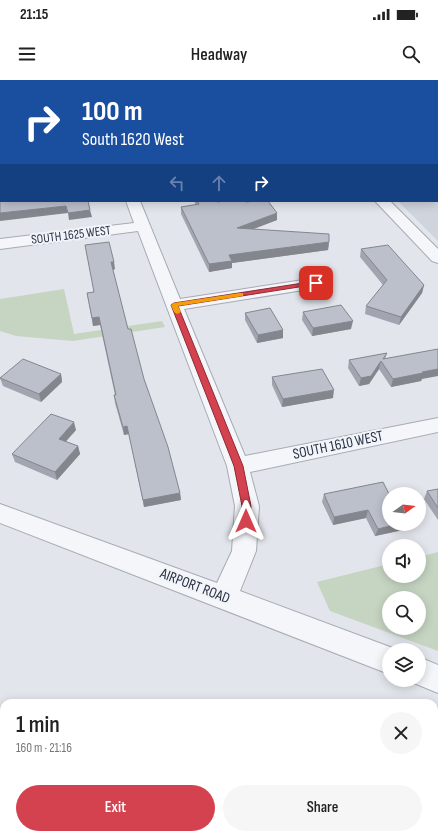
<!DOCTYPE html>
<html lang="en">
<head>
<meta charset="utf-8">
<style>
	:root { --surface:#fff; --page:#f6f6f6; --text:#222; --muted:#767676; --accent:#d44250 }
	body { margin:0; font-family:"Sofia Sans Condensed",sans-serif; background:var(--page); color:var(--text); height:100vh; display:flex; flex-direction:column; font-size:15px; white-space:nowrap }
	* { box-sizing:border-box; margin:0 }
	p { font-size:13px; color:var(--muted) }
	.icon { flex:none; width:22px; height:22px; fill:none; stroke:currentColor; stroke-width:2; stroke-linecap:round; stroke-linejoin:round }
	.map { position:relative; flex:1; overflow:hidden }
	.sheet { position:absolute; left:0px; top:619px; width:438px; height:140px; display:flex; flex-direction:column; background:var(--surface); border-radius:12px 12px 0 0; box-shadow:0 2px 10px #0003 }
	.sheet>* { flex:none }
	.hud { position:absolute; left:0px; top:0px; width:438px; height:122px; box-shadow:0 2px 10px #0003; background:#1a4fa0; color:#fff; overflow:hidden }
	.needle { width:26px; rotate:75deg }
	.tools { position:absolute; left:382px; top:407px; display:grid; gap:8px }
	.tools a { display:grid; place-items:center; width:44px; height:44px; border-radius:50%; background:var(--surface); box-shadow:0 2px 10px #0003; font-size:20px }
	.pin { position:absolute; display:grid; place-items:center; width:34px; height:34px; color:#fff; margin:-17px; border-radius:8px; box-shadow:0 2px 6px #0006 }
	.me { position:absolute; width:44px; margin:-22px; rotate:0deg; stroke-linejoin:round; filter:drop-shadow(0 0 3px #0008) }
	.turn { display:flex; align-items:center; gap:14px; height:84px; padding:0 16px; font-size:18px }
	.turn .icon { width:52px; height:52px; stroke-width:2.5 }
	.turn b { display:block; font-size:28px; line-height:34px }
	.lanes { display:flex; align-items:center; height:38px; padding:0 16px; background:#0003; justify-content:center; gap:20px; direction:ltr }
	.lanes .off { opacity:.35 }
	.round { display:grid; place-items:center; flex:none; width:42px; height:42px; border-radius:21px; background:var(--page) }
	.summary { display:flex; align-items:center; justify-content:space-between; height:68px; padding:0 16px }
	h1 { font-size:24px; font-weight:600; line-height:30px }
	.cta { display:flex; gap:8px; margin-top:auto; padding:8px 16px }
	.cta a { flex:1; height:46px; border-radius:24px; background:var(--accent); color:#fff; font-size:16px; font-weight:600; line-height:46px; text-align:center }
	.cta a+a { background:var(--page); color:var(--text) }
	.status { display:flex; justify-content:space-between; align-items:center; height:28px; padding:0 20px; background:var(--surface); direction:ltr }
	.status svg { height:11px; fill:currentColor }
	header { display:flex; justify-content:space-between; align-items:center; height:52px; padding:0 16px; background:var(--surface); font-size:18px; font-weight:600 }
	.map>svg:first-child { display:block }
	.built { fill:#d0d4dd }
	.green { fill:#c6d5c2; fill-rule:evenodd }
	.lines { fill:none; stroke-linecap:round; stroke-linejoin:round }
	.minor-casing { stroke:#a7abb5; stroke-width:2 }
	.minor { fill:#f5f6f9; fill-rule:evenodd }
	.wall { fill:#a2a5af }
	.shaded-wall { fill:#84868e }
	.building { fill:#bcc0cb; stroke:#84868e }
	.route { fill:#d44250; stroke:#8a2b34 }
	.slow { fill:#f59e0b }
	.labels { text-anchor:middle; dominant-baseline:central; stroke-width:4; stroke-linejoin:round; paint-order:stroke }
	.far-street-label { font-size:13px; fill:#293143; stroke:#f1f4f8 }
	.street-label { font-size:15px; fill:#293143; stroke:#f1f4f8 }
</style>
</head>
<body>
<div class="status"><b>21:15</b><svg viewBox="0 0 49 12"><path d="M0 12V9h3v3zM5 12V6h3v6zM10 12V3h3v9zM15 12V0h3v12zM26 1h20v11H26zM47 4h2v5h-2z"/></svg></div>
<header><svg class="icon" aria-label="menu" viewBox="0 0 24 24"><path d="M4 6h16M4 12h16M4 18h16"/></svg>Headway<svg class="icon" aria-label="search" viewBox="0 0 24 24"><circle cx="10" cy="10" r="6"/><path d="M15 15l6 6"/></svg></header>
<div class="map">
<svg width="438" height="759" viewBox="0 0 438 759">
	<rect width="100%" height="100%" fill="#e2e5eb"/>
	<polygon class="built" points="275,0 438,0 438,161 398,121 437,121 437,1"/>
	<g class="green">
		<polygon points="64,209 74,254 162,241 165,247 73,261 16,256 0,251 0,219"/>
		<path d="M438 472V571L330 531 317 502 389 484V496H419V477ZM389 518H419V548H389Z"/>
	</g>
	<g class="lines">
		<g class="minor-casing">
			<g id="minor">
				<polygon points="77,0 87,0 88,1 78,1"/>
				<polygon points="121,0 141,0 120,1"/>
				<polygon points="259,0 269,0 270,1 260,1"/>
				<rect x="0" y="78" width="1" height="8"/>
				<polygon points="126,121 140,121 180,219 316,198 322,200 324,203 322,206 316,208 184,229 245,376 438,338 438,352 250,392 259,426 256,471 240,511 398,570 389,570 389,594 0,443 0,424 217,503 232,471 235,426 227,386 138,151 0,169 0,159 134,143"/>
				<polygon points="375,121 390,121 438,169 438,183 432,181"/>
				<polygon points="419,577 438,585 438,613 409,601 419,600"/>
			</g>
		</g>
		<use href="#minor" class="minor"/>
	</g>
	<g class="wall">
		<polygon points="194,121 216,121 217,122 246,122 277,140 253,149 329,162 328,170 232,183 232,188 209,192 181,134 181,127 196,125"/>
		<polygon points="85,165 115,189 113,190 128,249 180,413 181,420 144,427 129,354 124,355 115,323 114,315 115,315 100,245 93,246 87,213 94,212"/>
		<polygon points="361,169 424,205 422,213 399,245 365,234 366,226 383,205 360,177"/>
		<polygon points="303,232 351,249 312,256 302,240"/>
		<polygon points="245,233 283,250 283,258 257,263 245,240"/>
		<polygon points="387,273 385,279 422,299 421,301 391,307 379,289 369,304 359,306 348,288 349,280"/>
		<polygon points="61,294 62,302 41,322 3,306 0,298"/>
		<polygon points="272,297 333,318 282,327 272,305"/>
		<polygon points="76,350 65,362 78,366 80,374 57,400 15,382 12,374"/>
		<polygon points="383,402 403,450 375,456 366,438 333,445 322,422 324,414"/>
		<polygon points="438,409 438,440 424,419 427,411"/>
	</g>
	<g class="shaded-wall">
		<polygon points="0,0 26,0 22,1 1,1 1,5 0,5"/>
		<polygon points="66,126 68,133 0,141 0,133"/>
		<polygon points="90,130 92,137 69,140 68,133"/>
		<polygon points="277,133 277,140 237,155 237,148"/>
		<polygon points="329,162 328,170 232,183 232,188 209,192 209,184 229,175"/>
		<polygon points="111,182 114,182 115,189 112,190"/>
		<polygon points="424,205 422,213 399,245 401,237"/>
		<polygon points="99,237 100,245 93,246 92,238"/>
		<polygon points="353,241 351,249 312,256 313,248"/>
		<polygon points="283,250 283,258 257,263 258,255"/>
		<polygon points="381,281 379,289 369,304 359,306 361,298"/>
		<polygon points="438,289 438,296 422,299 421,301 391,307 393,299 422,292"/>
		<polygon points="61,294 62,302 41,322 39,314"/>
		<polygon points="334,310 333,318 282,327 283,319"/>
		<polygon points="74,342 76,350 61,367 59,359"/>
		<polygon points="127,346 129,354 124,355 123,347"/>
		<polygon points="78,366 80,374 57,400 55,392"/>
		<polygon points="180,413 181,420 144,427 143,420"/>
		<polygon points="368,430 366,438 333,445 334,437"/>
		<polygon points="398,444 405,444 403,450 375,456 378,449"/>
	</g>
	<g class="building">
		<polygon points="26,0 44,0 47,1 26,1"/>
		<polygon points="152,0 239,0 240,1 153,1"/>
		<polygon points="0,91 1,91 1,121 88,121 90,130 68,133 66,126 0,133"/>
		<polygon points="197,121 216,121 217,122 226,121 245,121 246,122 256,121 268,121 277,133 237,148 329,154 329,162 229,175 232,181 209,184 181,127 199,124"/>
		<polygon points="109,162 114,182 111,182 128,249 131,249 144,299 168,367 180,413 143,420 127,346 123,347 114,315 116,315 99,237 92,238 87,213 94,212 85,165"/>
		<polygon points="388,165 424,205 401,237 366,226 387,200 361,169"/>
		<polygon points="341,225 353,241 313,248 303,232"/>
		<polygon points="270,228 283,250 258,255 245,233"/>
		<polygon points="438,269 438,289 422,292 423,293 393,299 381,281 371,296 361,298 349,280 387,273 383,279"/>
		<polygon points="23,279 61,294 39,314 0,298"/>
		<polygon points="322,289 334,310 283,319 272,297"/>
		<polygon points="51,334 74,342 59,359 78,366 55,392 12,374"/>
		<polygon points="383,402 389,414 389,444 398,444 378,449 368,430 334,437 324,414"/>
		<polygon points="438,409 438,428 427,411"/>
	</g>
	<polygon class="route" points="316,201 318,202 318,204 178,226 243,386 251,426 249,444 242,444 241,441 242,426 234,386 171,225 174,223"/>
	<polygon class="slow" points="240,213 243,213 243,216 178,226 181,232 177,234 174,232 171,225 174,223"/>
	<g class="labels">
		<g class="far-street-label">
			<text transform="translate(71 155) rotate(-7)">SOUTH 1625 WEST</text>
		</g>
		<g class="street-label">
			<text transform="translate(338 365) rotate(-12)">SOUTH 1610 WEST</text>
			<text transform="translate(195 506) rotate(21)">AIRPORT ROAD</text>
		</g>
	</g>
</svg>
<div class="tools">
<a><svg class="needle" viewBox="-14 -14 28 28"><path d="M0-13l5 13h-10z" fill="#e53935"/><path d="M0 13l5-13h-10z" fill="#767676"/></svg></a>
<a><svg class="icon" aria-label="sound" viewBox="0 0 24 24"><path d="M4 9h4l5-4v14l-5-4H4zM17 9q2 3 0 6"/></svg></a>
<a><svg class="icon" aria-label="search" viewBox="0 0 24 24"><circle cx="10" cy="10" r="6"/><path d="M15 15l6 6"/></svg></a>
<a><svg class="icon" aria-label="layers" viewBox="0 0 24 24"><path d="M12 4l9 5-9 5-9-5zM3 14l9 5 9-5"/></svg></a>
</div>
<div class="pin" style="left:316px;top:203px;background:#d93025"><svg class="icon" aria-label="arrive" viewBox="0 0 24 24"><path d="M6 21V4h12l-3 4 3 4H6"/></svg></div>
<svg class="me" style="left:246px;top:441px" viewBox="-20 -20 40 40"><path d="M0-17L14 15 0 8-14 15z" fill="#d44250" stroke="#fff" stroke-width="4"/></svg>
<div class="hud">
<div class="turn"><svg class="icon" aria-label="right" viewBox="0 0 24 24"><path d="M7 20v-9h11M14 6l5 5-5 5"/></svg><div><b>100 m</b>South 1620 West</div></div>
<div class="lanes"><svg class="icon off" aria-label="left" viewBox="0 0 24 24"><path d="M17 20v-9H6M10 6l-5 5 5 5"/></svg><svg class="icon off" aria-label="ahead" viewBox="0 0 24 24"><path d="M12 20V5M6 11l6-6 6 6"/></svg><svg class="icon" aria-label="right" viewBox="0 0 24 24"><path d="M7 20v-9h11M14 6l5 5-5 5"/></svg></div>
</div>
<section class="sheet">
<div class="summary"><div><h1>1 min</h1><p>160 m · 21:16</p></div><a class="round"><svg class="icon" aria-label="close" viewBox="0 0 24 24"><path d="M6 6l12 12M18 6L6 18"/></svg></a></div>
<div class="cta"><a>Exit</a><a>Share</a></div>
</section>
</div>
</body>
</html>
